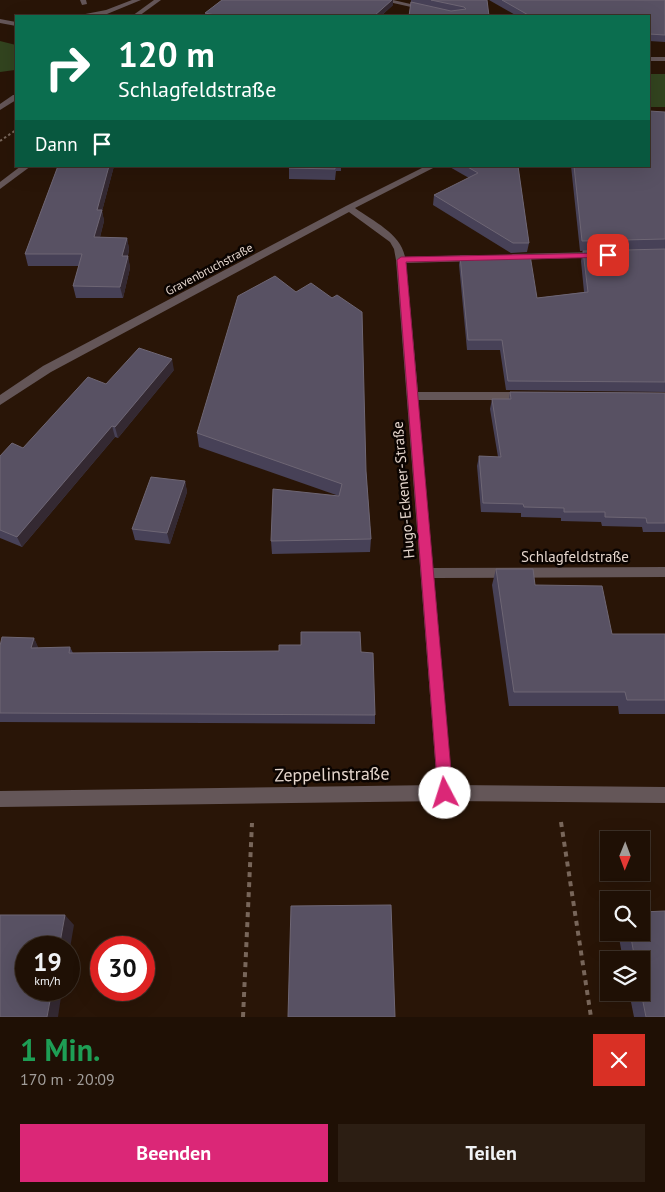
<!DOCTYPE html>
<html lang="de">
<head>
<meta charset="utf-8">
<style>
	:root { --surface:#1f1005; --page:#2c1e13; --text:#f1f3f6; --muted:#a19d9a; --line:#3c3027; --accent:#db2777 }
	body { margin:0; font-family:"PT Sans",sans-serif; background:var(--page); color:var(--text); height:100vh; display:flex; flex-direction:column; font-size:19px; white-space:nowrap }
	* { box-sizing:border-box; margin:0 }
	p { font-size:16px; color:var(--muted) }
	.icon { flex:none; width:28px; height:28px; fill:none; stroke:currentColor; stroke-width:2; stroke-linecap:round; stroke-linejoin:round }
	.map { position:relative; height:1017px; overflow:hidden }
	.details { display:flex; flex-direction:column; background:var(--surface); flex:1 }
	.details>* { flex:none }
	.top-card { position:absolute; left:15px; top:15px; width:635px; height:152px; border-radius:0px; box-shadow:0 5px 20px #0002,0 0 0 1px var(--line); background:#0b6e4f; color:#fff; overflow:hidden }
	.needle { width:32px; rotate:181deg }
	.fabs { position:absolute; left:600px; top:831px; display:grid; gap:10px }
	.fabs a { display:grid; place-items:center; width:50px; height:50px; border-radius:0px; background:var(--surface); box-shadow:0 5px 20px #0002,0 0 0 1px var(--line); font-size:25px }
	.speed { position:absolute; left:15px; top:936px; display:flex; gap:10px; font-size:25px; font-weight:700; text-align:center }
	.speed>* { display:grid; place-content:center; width:65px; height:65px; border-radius:50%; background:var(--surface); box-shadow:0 5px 20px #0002,0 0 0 1px var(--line); line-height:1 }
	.speed small { font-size:12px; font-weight:400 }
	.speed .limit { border:8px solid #d22; background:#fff; color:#111 }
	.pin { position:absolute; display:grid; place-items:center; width:42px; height:42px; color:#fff; margin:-21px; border-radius:10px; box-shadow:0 2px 8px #0006 }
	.me { position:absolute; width:55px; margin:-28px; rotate:355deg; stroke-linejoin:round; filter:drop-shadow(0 0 4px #0008) }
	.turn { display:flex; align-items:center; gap:18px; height:105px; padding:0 20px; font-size:22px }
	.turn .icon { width:65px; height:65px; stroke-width:2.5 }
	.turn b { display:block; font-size:35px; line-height:42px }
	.then { display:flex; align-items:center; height:48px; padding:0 20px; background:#0003; gap:10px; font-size:19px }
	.round { display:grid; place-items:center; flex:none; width:52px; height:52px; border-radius:0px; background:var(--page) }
	.overview { display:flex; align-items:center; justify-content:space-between; height:85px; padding:0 20px }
	h1 { font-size:30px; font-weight:600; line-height:38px; color:#1e9e55 }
	.primary-button { display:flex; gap:10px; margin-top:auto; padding:10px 20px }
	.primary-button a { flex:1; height:58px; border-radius:0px; background:var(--accent); color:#fff; font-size:20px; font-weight:600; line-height:58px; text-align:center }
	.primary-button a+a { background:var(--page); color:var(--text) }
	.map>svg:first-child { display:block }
	.green { fill:#32441f }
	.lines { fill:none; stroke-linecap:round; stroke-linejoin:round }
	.path-far1 { stroke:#78665a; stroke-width:2; stroke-dasharray:2.5 2.5; stroke-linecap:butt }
	.path { stroke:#78665a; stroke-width:4; stroke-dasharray:5 5; stroke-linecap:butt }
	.minor { fill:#645658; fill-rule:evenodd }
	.wall { fill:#474157 }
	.shaded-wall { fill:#342932 }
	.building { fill:#585163; stroke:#6e6674 }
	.route { fill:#db2777; stroke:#8e194d }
	.labels { text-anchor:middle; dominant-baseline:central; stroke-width:5; stroke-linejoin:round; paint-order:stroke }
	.far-street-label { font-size:12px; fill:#e4d5cc; stroke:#0b0401 }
	.street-label { font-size:15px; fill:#e4d5cc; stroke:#0b0401 }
	.near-street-label { font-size:18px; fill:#e4d5cc; stroke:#0b0401 }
</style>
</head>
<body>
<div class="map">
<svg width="665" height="1017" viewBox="0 0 665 1017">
	<rect width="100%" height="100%" fill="#291507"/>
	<g class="green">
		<polygon points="0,41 16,45 15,70 0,72"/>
		<rect x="649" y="74" width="16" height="33"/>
	</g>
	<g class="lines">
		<polyline class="path-far1" points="0,141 16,130"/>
		<g class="path">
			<polyline points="561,822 591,1017"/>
			<polyline points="243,1017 252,823"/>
		</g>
		<g class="minor">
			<polygon points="80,0 86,0 87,4 82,5"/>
			<polygon points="132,0 141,0 107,14 75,16 106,10"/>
			<polygon points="154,0 161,0 139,16 132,16"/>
			<polygon points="380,0 393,0 463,16 451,16"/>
			<polygon points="0,19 16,22 16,26 0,23"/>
			<rect x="649" y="57" width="16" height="4"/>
			<polygon points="13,95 16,95 16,100 0,110 0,104"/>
			<polygon points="21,166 31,166 0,189 0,182"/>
			<path d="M426 166H437L355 208C373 221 401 234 405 257L476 255 481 258 476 261 406 263 418 392H525L531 396 525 400H418L433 568 665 567V577L434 578 452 785 665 787V803L445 801 0 807V791L437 785 396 260 394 249 390 242 349 212 51 372 0 405V395L43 366 346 206Z"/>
			<polygon points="598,252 603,255 601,257 513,260 508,257 513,254"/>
		</g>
	</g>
	<g class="wall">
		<polygon points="222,0 393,0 393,5 381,16 205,16 205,13"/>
		<polygon points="411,0 487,0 489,16 409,16"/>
		<polygon points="489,0 665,0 665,42 649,41 649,16 517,16"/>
		<polygon points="665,112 665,249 580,251 571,166 649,166"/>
		<polygon points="58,166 114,166 102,211 104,221 100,237 127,238 129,249 128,256 130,268 123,298 76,298 73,286 79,266 28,266 25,254"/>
		<polygon points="285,166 341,166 341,171 336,171 335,180 289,179 289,167 285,167"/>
		<polygon points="448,166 518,166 529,243 527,252 511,253 433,205 434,195 469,178"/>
		<polygon points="665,249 665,392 506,390 500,350 467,350 459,265 460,256 537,298 584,292 581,261 583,251"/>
		<polygon points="296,292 366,471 371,539 370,552 272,554 271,541 339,496 199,447 197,433"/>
		<polygon points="174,370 118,438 115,437 22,547 0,538 0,456 23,448"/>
		<polygon points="510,392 665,393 665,532 643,532 642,527 602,526 601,522 561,521 561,518 521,517 521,513 481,512 477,466 479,456 498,457 490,409 492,399 509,399"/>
		<polygon points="185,481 187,492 170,544 135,540 132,529"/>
		<polygon points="496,569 535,585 612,634 665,634 665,714 619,714 618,706 509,706 492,585"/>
		<polygon points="34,638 38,648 70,647 73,653 361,652 375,715 375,724 0,722 0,646"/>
		<polygon points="618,932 641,932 665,1017 634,1017 629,992 641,992 641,960 623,960"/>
	</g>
	<g class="shaded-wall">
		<polygon points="392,0 393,0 393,5 381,16 374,16"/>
		<polygon points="109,166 114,166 102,211 104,221 97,249 94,237 97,210"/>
		<polygon points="127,238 129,249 125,268 122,256"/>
		<polygon points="128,256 130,268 123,298 120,287"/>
		<polygon points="172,359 174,370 118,438 115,427"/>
		<polygon points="112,426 115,437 22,547 17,537"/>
		<polygon points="185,481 187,492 170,544 167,533"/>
		<polygon points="34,638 38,647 36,657 31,648"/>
		<polygon points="65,915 74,925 69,954 69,948 59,948"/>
		<polygon points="52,990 62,990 58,1017 47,1017"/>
	</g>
	<g class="building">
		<polygon points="222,0 392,0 374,16 220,16 205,13"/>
		<polygon points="431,0 487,0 489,16 409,16 411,2 451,11 466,9 464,7"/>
		<polygon points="502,0 665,0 665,35 649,34 649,16 530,16"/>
		<polygon points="649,111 665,112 665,239 582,241 574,166 649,166"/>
		<polygon points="58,166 109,166 97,210 102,210 94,237 127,238 122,256 128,256 120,287 73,286 82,254 25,254"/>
		<polygon points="289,166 335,166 335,169 289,168"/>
		<polygon points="466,166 518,166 529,243 513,243 434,195 478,173"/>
		<polygon points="665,249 665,382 508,381 502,340 468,340 460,256 530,255 537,298 588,292 583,251"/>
		<polygon points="275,276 296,292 311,283 332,298 337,295 362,312 366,471 371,539 271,541 273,489 339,496 342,484 197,433 238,296"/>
		<polygon points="139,348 172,359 115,427 112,426 17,537 0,530 0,456 12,443 23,448 88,377 106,384"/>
		<polygon points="510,392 665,393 665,523 647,523 646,518 605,517 605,512 564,512 564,508 524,507 523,504 483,503 479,456 501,457 492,399 511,399"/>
		<polygon points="151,477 185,481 167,533 132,529"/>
		<polygon points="496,569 533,569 535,585 602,586 612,634 665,634 665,700 627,700 625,692 514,692"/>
		<polygon points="301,632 360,632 361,652 373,653 375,715 0,713 0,646 2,637 34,638 31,648 70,647 69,653 279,651 279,645 301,645"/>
		<polygon points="391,905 395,1017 288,1017 291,906"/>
		<polygon points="665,911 665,1017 646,1017 641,992 641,960 635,960 630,932 641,932 641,912"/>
		<polygon points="0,915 65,915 59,948 26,948 26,990 52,990 47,1017 0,1017"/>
	</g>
	<polygon class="route" points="608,253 611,253 611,257 406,262 453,793 450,798 445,800 440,798 438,793 397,260 401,257"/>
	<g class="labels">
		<g class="far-street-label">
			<text transform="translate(209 269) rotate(-28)">Gravenbruchstraße</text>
		</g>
		<g class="street-label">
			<text transform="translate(403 490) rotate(-95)">Hugo-Eckener-Straße</text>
			<text x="575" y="556">Schlagfeldstraße</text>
		</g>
		<g class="near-street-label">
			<text transform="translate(332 774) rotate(-1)">Zeppelinstraße</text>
		</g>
	</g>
</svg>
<div class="fabs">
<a><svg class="needle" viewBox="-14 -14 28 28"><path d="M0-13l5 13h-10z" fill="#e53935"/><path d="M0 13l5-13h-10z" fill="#a19d9a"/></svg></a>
<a><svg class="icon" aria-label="search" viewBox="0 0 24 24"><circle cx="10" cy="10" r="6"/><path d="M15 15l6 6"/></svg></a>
<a><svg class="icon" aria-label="layers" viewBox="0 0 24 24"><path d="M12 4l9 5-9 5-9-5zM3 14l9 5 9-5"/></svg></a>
</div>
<div class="speed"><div>19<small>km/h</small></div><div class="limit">30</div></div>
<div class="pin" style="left:608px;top:255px;background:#d93025"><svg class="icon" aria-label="arrive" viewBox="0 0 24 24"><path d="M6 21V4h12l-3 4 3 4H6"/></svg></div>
<svg class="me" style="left:445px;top:793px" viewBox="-20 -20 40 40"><circle r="19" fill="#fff"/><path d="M0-13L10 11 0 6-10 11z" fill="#db2777"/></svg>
<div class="top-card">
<div class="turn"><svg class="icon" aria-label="right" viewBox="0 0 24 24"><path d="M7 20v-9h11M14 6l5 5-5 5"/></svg><div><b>120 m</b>Schlagfeldstraße</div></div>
<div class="then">Dann<svg class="icon" aria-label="arrive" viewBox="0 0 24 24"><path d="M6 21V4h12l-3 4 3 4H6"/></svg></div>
</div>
</div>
<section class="details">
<div class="overview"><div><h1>1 Min.</h1><p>170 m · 20:09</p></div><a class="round" style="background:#d93025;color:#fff"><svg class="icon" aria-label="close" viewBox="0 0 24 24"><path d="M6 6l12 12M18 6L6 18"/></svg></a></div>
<div class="primary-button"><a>Beenden</a><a>Teilen</a></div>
</section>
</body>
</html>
